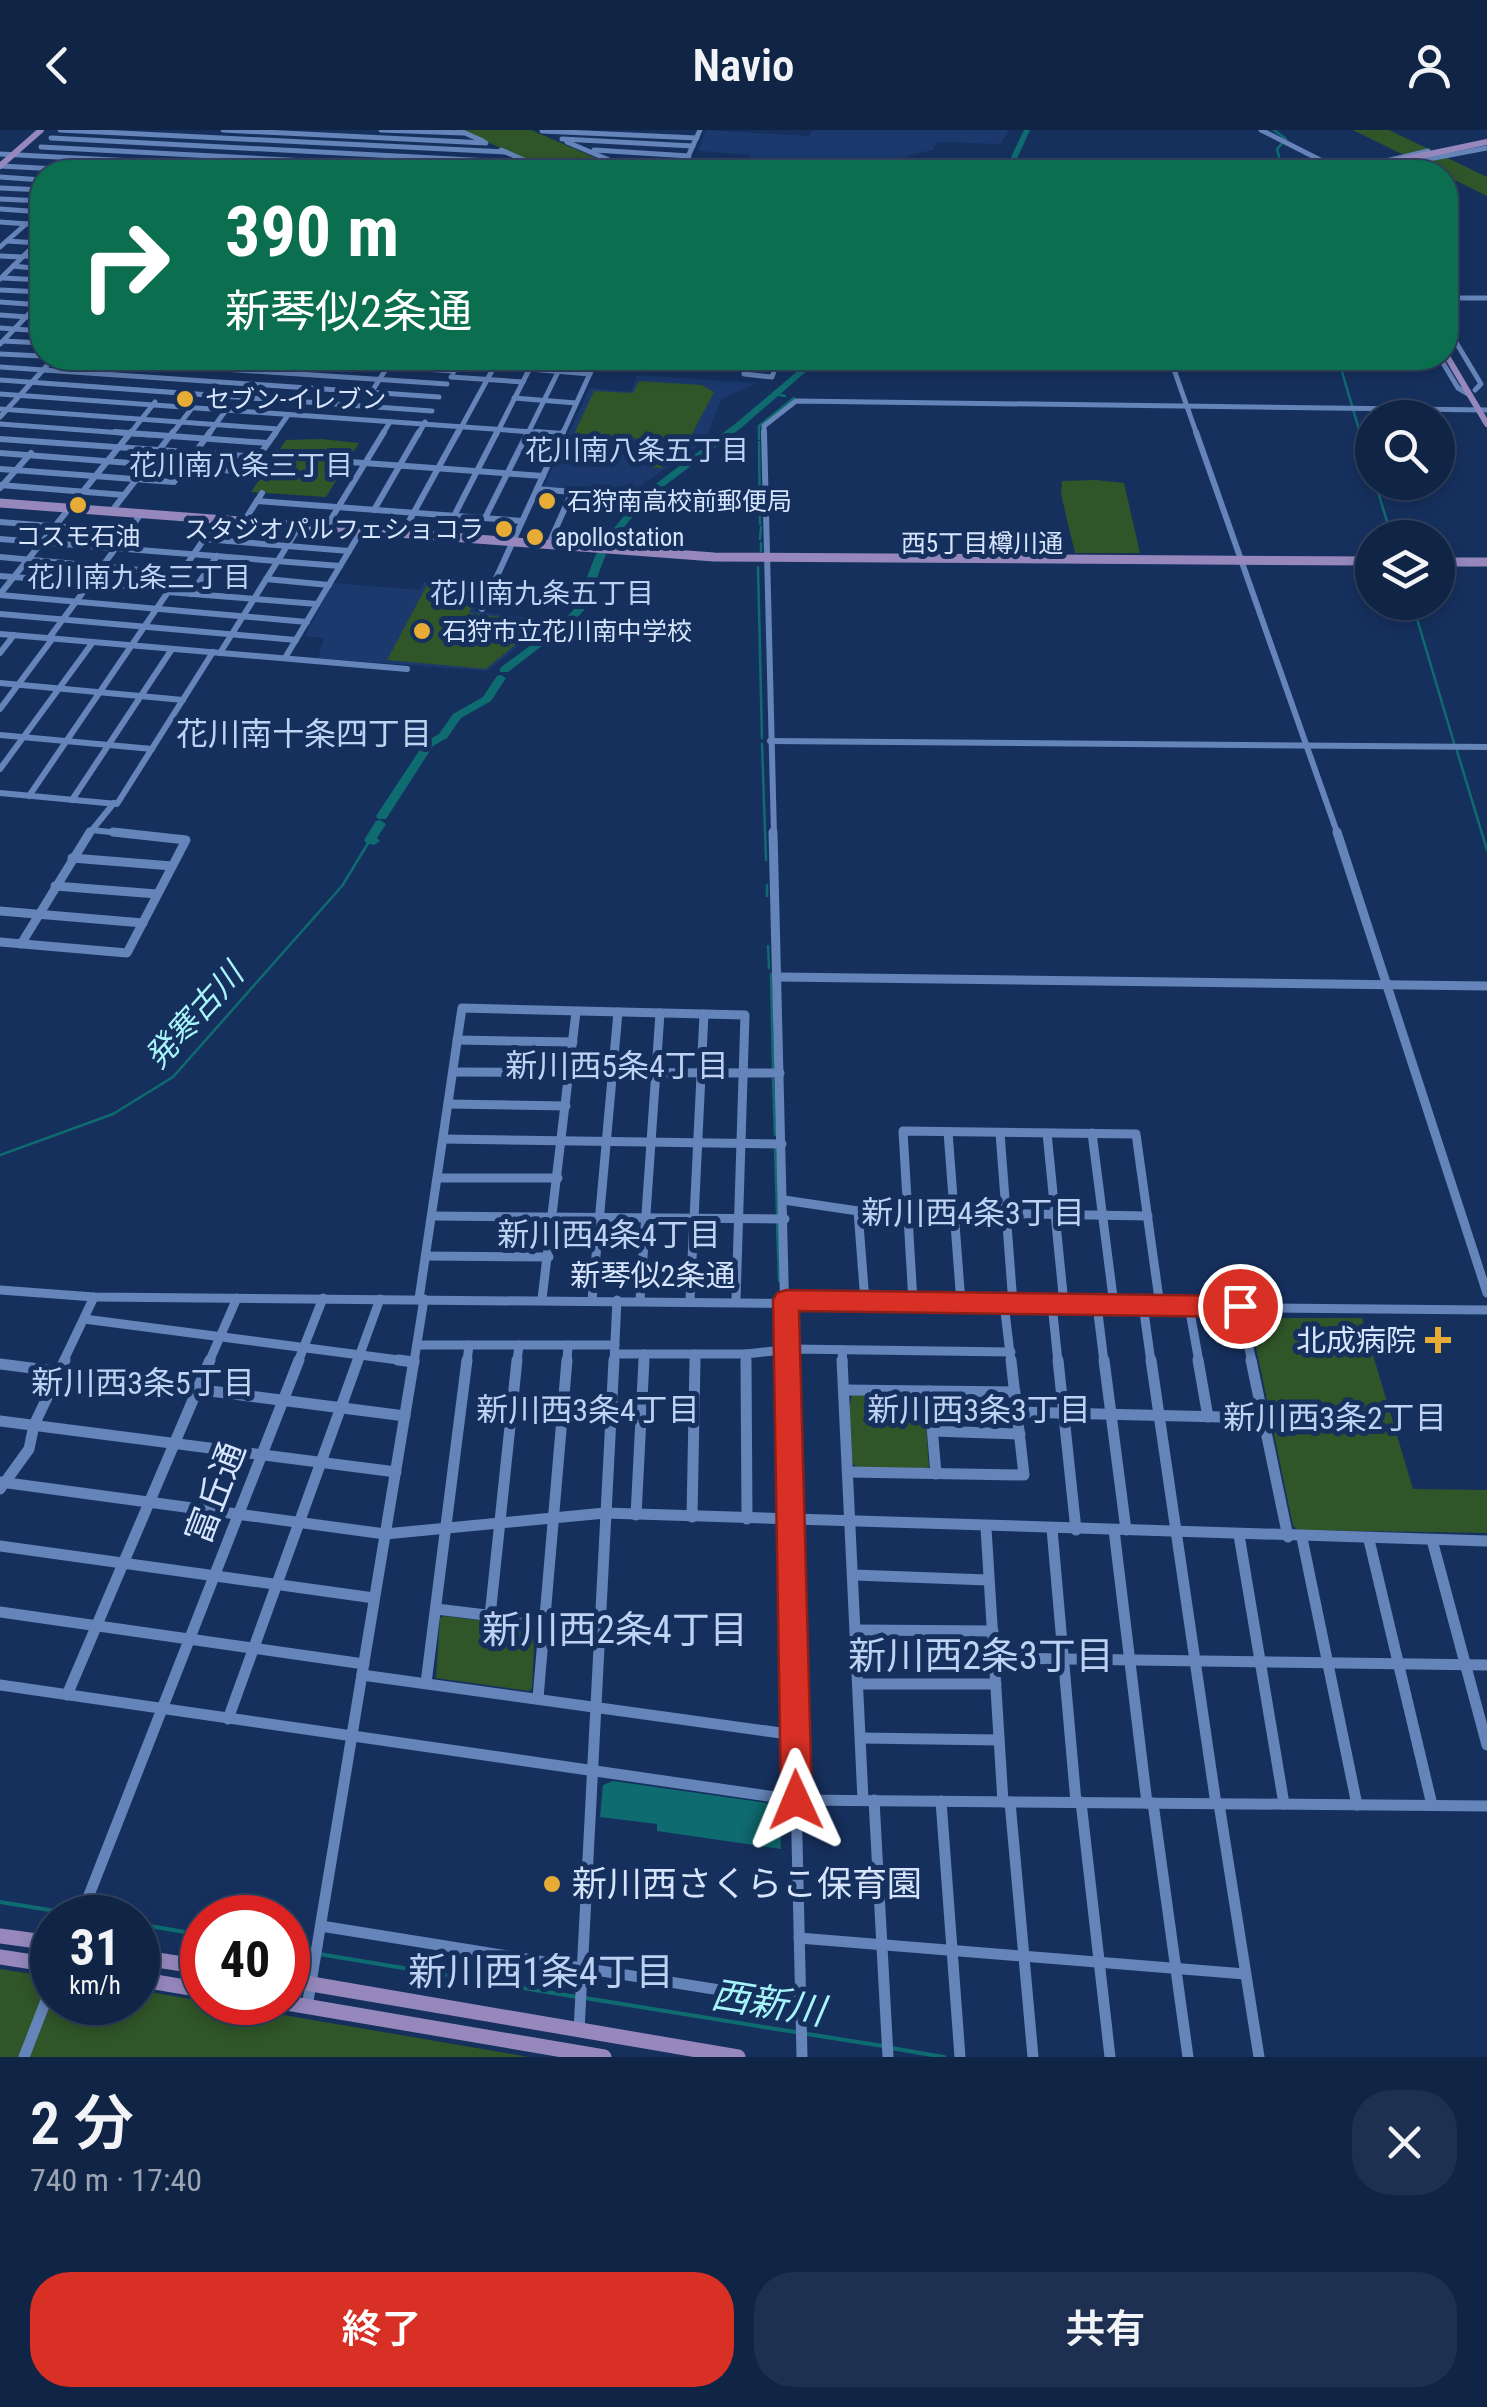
<!DOCTYPE html>
<html lang="ja">
<head>
<meta charset="utf-8">
<style>
	:root { --surface:#102446; --page:#1e3051; --text:#f1f3f6; --muted:#9ca4b3; --line:#30415f; --accent:#d93025 }
	body { margin:0; font-family:"Roboto Condensed","Noto Sans JP",sans-serif; background:var(--page); color:var(--text); height:100vh; display:flex; flex-direction:column; font-size:38px; white-space:nowrap }
	* { box-sizing:border-box; margin:0 }
	p { font-size:32px; color:var(--muted) }
	.icon { flex:none; width:55px; height:55px; fill:none; stroke:currentColor; stroke-width:2; stroke-linecap:round; stroke-linejoin:round }
	.map { position:relative; height:1927px; overflow:hidden }
	.sheet { display:flex; flex-direction:column; background:var(--surface); flex:1 }
	.sheet>* { flex:none }
	.top-card { position:absolute; left:30px; top:30px; width:1428px; height:210px; border-radius:40px; box-shadow:0 5px 15px #0003,0 0 0 2px var(--line); background:#0b6e4f; color:#fff; overflow:hidden }
	.controls { position:absolute; left:1355px; top:270px; display:grid; gap:20px }
	.controls a { display:grid; place-items:center; width:100px; height:100px; border-radius:50%; background:var(--surface); box-shadow:0 5px 15px #0003,0 0 0 2px var(--line); font-size:50px }
	.speed { position:absolute; left:30px; top:1765px; display:flex; gap:20px; font-size:50px; font-weight:700; text-align:center }
	.speed>* { display:grid; place-content:center; width:130px; height:130px; border-radius:50%; background:var(--surface); box-shadow:0 5px 15px #0003,0 0 0 2px var(--line); line-height:1 }
	.speed small { font-size:25px; font-weight:400 }
	.speed .limit { border:15px solid #d22; background:#fff; color:#111 }
	.pin { position:absolute; display:grid; place-items:center; width:85px; height:85px; color:#fff; margin:-42px; border:5px solid #fff; border-radius:50%; box-shadow:0 2px 10px #0007 }
	.me { position:absolute; width:110px; margin:-55px; rotate:359deg; stroke-linejoin:round; filter:drop-shadow(0 0 8px #0008) }
	.turn { display:flex; align-items:center; gap:35px; height:210px; padding:0 30px; font-size:45px }
	.turn .icon { width:130px; height:130px; stroke-width:2.5 }
	.turn b { display:block; font-size:70px; line-height:85px }
	.round { display:grid; place-items:center; flex:none; width:105px; height:105px; border-radius:40px; background:var(--page) }
	.summary { display:flex; align-items:center; justify-content:space-between; height:170px; padding:0 30px }
	h1 { font-size:60px; font-weight:600; line-height:75px }
	.cta { display:flex; gap:20px; margin-top:auto; padding:20px 30px }
	.cta a { flex:1; height:115px; border-radius:40px; background:var(--accent); color:#fff; font-size:40px; font-weight:600; line-height:115px; text-align:center }
	.cta a+a { background:var(--page); color:var(--text) }
	header { display:flex; justify-content:space-between; align-items:center; height:130px; padding:0 30px; background:var(--surface); font-size:45px; font-weight:600 }
	.map>svg:first-child { display:block }
	.built { fill:#1b396d }
	.green { fill:#305529 }
	.water { fill:#0e6b70 }
	.lines { fill:none; stroke-linecap:round; stroke-linejoin:round }
	.stream-far1 { stroke:#0e6b70; stroke-width:2.5 }
	.stream { stroke:#0e6b70; stroke-width:4 }
	.river { fill:#0e6b70; fill-rule:evenodd }
	.minor-far3 { stroke:#6584b9; stroke-width:5 }
	.minor-far2 { stroke:#6584b9; stroke-width:6 }
	.minor-far1 { stroke:#6584b9; stroke-width:9 }
	.minor { stroke:#6584b9; stroke-width:11 }
	.major-far2 { stroke:#9688bd; stroke-width:6 }
	.major-far1 { stroke:#9688bd; stroke-width:9 }
	.major { stroke:#9688bd; stroke-width:15 }
	.route { fill:#d93025; stroke:#8d1f18; stroke-width:2.5 }
	.poi-dot { fill:#e7ac36; stroke:#16305e; stroke-width:4 }
	.labels { text-anchor:middle; dominant-baseline:central; stroke-width:10; stroke-linejoin:round; paint-order:stroke }
	.far-poi-label { font-size:25px; fill:#d6e4fc; stroke:#16305e; text-anchor:start }
	.far-street-label { font-size:25px; fill:#d6e4fc; stroke:#16305e }
	.far-neighbourhood-label { font-size:28px; fill:#bed2f4; stroke:#16305e }
	.street-label { font-size:30px; fill:#d6e4fc; stroke:#16305e }
	.poi-label { font-size:30px; fill:#d6e4fc; stroke:#16305e; text-anchor:end }
	.neighbourhood-label { font-size:32px; fill:#bed2f4; stroke:#16305e }
	.water-label { font-size:32px; font-style:italic; fill:#a6f4f9; stroke:#16305e }
	.near-street-label { font-size:35px; fill:#d6e4fc; stroke:#16305e }
	.near-poi-label { font-size:35px; fill:#d6e4fc; stroke:#16305e; text-anchor:start }
	.near-neighbourhood-label { font-size:38px; fill:#bed2f4; stroke:#16305e }
	.near-water-label { font-size:38px; font-style:italic; fill:#a6f4f9; stroke:#16305e }
</style>
</head>
<body>
<header><svg class="icon" aria-label="back" viewBox="0 0 24 24"><path d="M15 5l-7 7 7 7"/></svg>Navio<svg class="icon" aria-label="person" viewBox="0 0 24 24"><circle cx="12" cy="8" r="4"/><path d="M4 21q1-7 8-7t8 7"/></svg></header>
<div class="map">
<svg width="1487" height="1927" viewBox="0 0 1487 1927">
	<rect width="100%" height="100%" fill="#16305e"/>
	<g class="built">
		<polygon points="706,0 809,6 812,0 1010,0 1000,14 938,12 933,20 907,26 903,42 744,42 750,25 698,21"/>
		<polygon points="637,245 758,253 721,269 705,311 627,365 543,358 590,258 631,262"/>
		<polygon points="424,452 485,458 474,481 536,489 543,496 488,541 318,528 324,508 305,506 333,453 420,460"/>
	</g>
	<g class="green">
		<polygon points="461,0 531,0 628,42 554,42"/>
		<polygon points="1353,0 1389,0 1487,47 1487,66"/>
		<polygon points="639,251 702,255 714,262 680,327 667,326 662,338 648,337 658,310 574,304 594,261 633,263"/>
		<polygon points="321,309 359,313 326,367 251,362 286,310"/>
		<polygon points="1096,350 1124,353 1140,423 1075,423 1061,364 1062,351"/>
		<polygon points="427,455 473,458 478,464 469,483 534,491 538,496 486,539 387,530"/>
		<polygon points="1250,1188 1362,1188 1413,1359 1487,1360 1487,1403 1298,1400 1293,1396"/>
		<path d="M852 1265 924 1268 929 1337C912 1343 868 1349 853 1334 842 1322 848 1279 852 1265Z"/>
		<polygon points="444,1486 535,1497 532,1558 529,1561 436,1548 440,1488"/>
		<polygon points="0,1839 52,1847 52,1872 138,1872 138,1860 529,1927 0,1927"/>
	</g>
	<polygon class="water" points="613,1651 775,1674 780,1682 781,1719 657,1701 657,1694 600,1687 603,1655"/>
	<g class="lines">
		<g class="stream-far1">
			<polyline points="1274,0 1286,9 1277,19 1283,42"/>
			<polyline points="1338,228 1372,344"/>
			<polyline points="776,264 785,266"/>
			<polyline points="759,309 759,296 794,268"/>
			<polyline points="759,312 760,394"/>
			<polyline points="1375,352 1392,408"/>
			<polyline points="760,409 761,397"/>
			<polyline points="761,413 761,421"/>
			<polyline points="758,437 762,608"/>
			<polyline points="1412,472 1454,613"/>
			<polyline points="762,614 766,730"/>
			<polyline points="1457,621 1487,720"/>
			<polyline points="767,755 767,766"/>
			<polyline points="768,816 769,838"/>
			<polyline points="771,844 773,938"/>
			<polyline points="773,949 775,1005"/>
			<polyline points="775,1017 777,1084"/>
			<polyline points="0,1025 113,984 173,947 342,756 370,710"/>
			<polyline points="777,1093 779,1151"/>
		</g>
		<g class="stream">
			<polyline points="0,1772 74,1784"/>
			<polyline points="138,1794 202,1805"/>
			<polyline points="288,1819 311,1823"/>
			<polyline points="319,1824 577,1867"/>
			<polyline points="585,1868 795,1902"/>
			<polyline points="807,1904 883,1916"/>
			<polyline points="891,1918 944,1927"/>
		</g>
		<g class="river">
			<polygon points="1024,0 1030,0 1011,42 1004,42"/>
			<polygon points="813,228 822,228 741,298 647,369 607,418 601,418 601,414 641,365 735,294"/>
			<polygon points="601,421 606,424 585,479 574,491 566,491 565,489 575,478 596,424"/>
			<polygon points="561,493 565,494 565,498 508,542 500,542 500,538"/>
			<polygon points="501,545 506,548 491,571 461,588 447,608 433,616 386,689 378,689 376,686 425,612 439,604 453,584 483,567 497,546"/>
			<polygon points="380,690 386,694 377,708 380,711 374,715 366,713 364,710 376,691"/>
		</g>
		<g class="minor-far3">
			<polyline points="60,0 506,22"/>
			<polyline points="223,0 486,13"/>
			<polyline points="381,0 463,3"/>
			<polyline points="458,0 483,11"/>
			<polyline points="1261,0 1344,42"/>
			<polyline points="542,1 697,8"/>
			<polyline points="51,8 529,33"/>
			<polyline points="562,9 693,16"/>
			<polyline points="567,12 637,42"/>
			<polyline points="41,17 346,33"/>
			<polyline points="501,20 551,42"/>
			<polyline points="594,20 689,26"/>
			<polyline points="0,24 340,42"/>
			<polyline points="0,36 77,40"/>
			<polyline points="400,36 528,42"/>
			<polyline points="1361,37 1428,21"/>
			<polyline points="1376,39 1487,18"/>
			<polyline points="114,40 158,42"/>
			<polyline points="681,42 700,0"/>
			<polyline points="0,47 42,50"/>
			<polyline points="1,58 42,60"/>
			<polyline points="0,69 42,71"/>
			<polyline points="0,79 42,82"/>
			<polyline points="0,92 42,95"/>
			<polyline points="7,111 38,113"/>
			<polyline points="0,117 26,94"/>
			<polyline points="0,126 22,127"/>
			<polyline points="24,126 42,127"/>
			<polyline points="13,136 42,139"/>
			<polyline points="3,148 42,150"/>
			<polyline points="0,149 42,108"/>
			<polyline points="0,160 42,162"/>
			<polyline points="1445,168 1487,168"/>
			<polyline points="0,172 42,175"/>
			<polyline points="0,185 42,188"/>
			<polyline points="1445,194 1481,254 1475,260"/>
			<polyline points="0,198 42,201"/>
			<polyline points="3,211 42,213"/>
			<polyline points="0,214 42,170"/>
			<polyline points="0,224 42,226"/>
			<polyline points="58,228 447,254"/>
			<polyline points="258,228 454,241"/>
			<polyline points="750,228 744,244 772,247 779,228"/>
			<polyline points="1170,228 1197,305"/>
			<polyline points="1440,228 1458,258 1470,265"/>
			<polyline points="0,237 439,267"/>
			<polyline points="529,239 590,244"/>
			<polyline points="453,243 462,228"/>
			<polyline points="451,247 523,252"/>
			<polyline points="0,250 432,281"/>
			<polyline points="0,264 562,304"/>
			<polyline points="369,266 393,228"/>
			<polyline points="514,268 576,273"/>
			<polyline points="0,279 278,299"/>
			<polyline points="0,287 54,228"/>
			<polyline points="0,294 150,305"/>
			<polyline points="129,305 155,272"/>
			<polyline points="171,305 192,278"/>
			<polyline points="208,305 226,280"/>
			<polyline points="274,305 288,285"/>
			<polyline points="382,305 390,292"/>
			<polyline points="418,305 425,292"/>
			<polyline points="457,305 499,228"/>
			<polyline points="496,305 535,228"/>
			<polyline points="527,305 558,242"/>
			<polyline points="562,305 597,228"/>
			<polyline points="764,305 764,296 796,271 1487,280"/>
		</g>
		<g class="minor-far2">
			<polyline points="115,302 268,313"/>
			<polyline points="536,302 562,304"/>
			<polyline points="764,302 774,705"/>
			<polyline points="1196,302 1338,705"/>
			<polyline points="0,309 258,327"/>
			<polyline points="0,323 248,342"/>
			<polyline points="350,332 543,346"/>
			<polyline points="0,339 174,352 210,302"/>
			<polyline points="243,348 276,302"/>
			<polyline points="0,355 124,365"/>
			<polyline points="0,358 31,323"/>
			<polyline points="537,359 572,362 548,416"/>
			<polyline points="257,371 522,391"/>
			<polyline points="374,380 419,302"/>
			<polyline points="111,382 173,302"/>
			<polyline points="454,386 497,302"/>
			<polyline points="485,388 528,302"/>
			<polyline points="0,392 128,402"/>
			<polyline points="243,393 262,363"/>
			<polyline points="325,399 384,302"/>
			<polyline points="402,404 458,302"/>
			<polyline points="0,409 340,436"/>
			<polyline points="204,409 349,421"/>
			<polyline points="0,427 162,442 150,458"/>
			<polyline points="0,446 170,459"/>
			<polyline points="266,449 329,455"/>
			<polyline points="168,462 317,474"/>
			<polyline points="0,464 131,302"/>
			<polyline points="191,464 217,426"/>
			<polyline points="0,465 307,492"/>
			<polyline points="482,479 563,302"/>
			<polyline points="0,484 296,510"/>
			<polyline points="0,504 407,539"/>
			<polyline points="49,508 141,384"/>
			<polyline points="0,523 14,505"/>
			<polyline points="220,523 299,397"/>
			<polyline points="285,528 361,401"/>
			<polyline points="0,553 183,570"/>
			<polyline points="0,579 53,508"/>
			<polyline points="0,605 152,619"/>
			<polyline points="770,611 1487,617"/>
			<polyline points="0,639 93,512"/>
			<polyline points="0,663 117,674 213,522"/>
			<polyline points="29,666 217,390"/>
			<polyline points="72,670 172,519"/>
			<polyline points="92,700 137,705"/>
			<polyline points="88,705 114,673"/>
		</g>
		<g class="minor-far1">
			<polyline points="773,702 786,1232"/>
			<polyline points="1337,702 1487,1163"/>
			<polyline points="72,728 172,736"/>
			<polyline points="55,756 157,764"/>
			<polyline points="0,781 143,793"/>
			<polyline points="0,812 127,823 186,710 113,702"/>
			<polyline points="21,814 90,702"/>
			<polyline points="779,847 1487,856"/>
			<polyline points="457,910 573,912"/>
			<polyline points="453,942 780,943"/>
			<polyline points="448,974 566,976"/>
			<polyline points="948,1002 961,1173"/>
			<polyline points="1000,1003 1013,1174"/>
			<polyline points="1047,1003 1064,1174"/>
			<polyline points="1092,1003 1114,1175"/>
			<polyline points="443,1009 782,1014"/>
			<polyline points="438,1048 558,1048"/>
			<polyline points="784,1070 858,1081 1148,1086"/>
			<polyline points="858,1081 865,1172"/>
			<polyline points="432,1086 785,1089"/>
			<polyline points="426,1126 549,1127"/>
			<polyline points="0,1160 94,1167 1487,1180"/>
			<polyline points="419,1169 462,878 745,885 736,1170"/>
			<polyline points="542,1169 576,882"/>
			<polyline points="592,1170 618,882"/>
			<polyline points="640,1170 660,883"/>
			<polyline points="690,1170 704,884"/>
			<polyline points="913,1172 903,1001 1136,1004 1160,1176"/>
			<polyline points="1004,1173 1011,1232"/>
			<polyline points="1052,1174 1058,1232"/>
			<polyline points="1097,1175 1104,1232"/>
			<polyline points="1143,1175 1151,1232"/>
			<polyline points="1189,1176 1199,1232"/>
			<polyline points="1240,1176 1252,1232"/>
			<polyline points="84,1189 414,1232"/>
			<polyline points="417,1215 615,1215"/>
			<polyline points="842,1220 843,1232"/>
			<polyline points="615,1224 746,1224 793,1219 1011,1222"/>
			<polyline points="746,1224 746,1232"/>
			<polyline points="63,1232 94,1167"/>
			<polyline points="209,1232 237,1168"/>
			<polyline points="298,1232 323,1168"/>
			<polyline points="357,1232 380,1169"/>
			<polyline points="414,1232 424,1169"/>
			<polyline points="467,1232 469,1215"/>
			<polyline points="517,1232 519,1215"/>
			<polyline points="567,1232 568,1215"/>
			<polyline points="614,1232 617,1170"/>
			<polyline points="644,1232 644,1224"/>
			<polyline points="695,1232 695,1224"/>
		</g>
		<g class="minor">
			<polyline points="398,1230 414,1232"/>
			<polyline points="746,1230 747,1389"/>
			<polyline points="786,1230 802,1927"/>
			<polyline points="842,1230 863,1670"/>
			<polyline points="1058,1230 1076,1400"/>
			<polyline points="1104,1230 1126,1400"/>
			<polyline points="1151,1230 1216,1674"/>
			<polyline points="1198,1230 1208,1287"/>
			<polyline points="1251,1230 1288,1407"/>
			<polyline points="0,1234 405,1286"/>
			<polyline points="844,1260 1015,1262"/>
			<polyline points="929,1261 936,1344"/>
			<polyline points="1018,1282 1263,1288"/>
			<polyline points="0,1291 396,1342"/>
			<polyline points="933,1301 1020,1304"/>
			<polyline points="849,1342 1024,1345 1011,1230"/>
			<polyline points="0,1352 385,1404 605,1383 1487,1411"/>
			<polyline points="0,1359 29,1319 34,1295 65,1230"/>
			<polyline points="636,1385 644,1230"/>
			<polyline points="692,1387 695,1230"/>
			<polyline points="986,1398 1003,1672"/>
			<polyline points="1052,1399 1076,1672"/>
			<polyline points="1114,1400 1147,1673"/>
			<polyline points="1239,1405 1284,1674"/>
			<polyline points="1302,1408 1357,1675"/>
			<polyline points="1369,1410 1432,1675"/>
			<polyline points="1432,1410 1487,1615"/>
			<polyline points="0,1416 374,1468"/>
			<polyline points="854,1445 988,1450"/>
			<polyline points="436,1479 544,1492"/>
			<polyline points="0,1482 364,1534"/>
			<polyline points="490,1486 517,1230"/>
			<polyline points="857,1500 993,1501"/>
			<polyline points="995,1528 1487,1535"/>
			<polyline points="362,1545 795,1605"/>
			<polyline points="426,1553 467,1230"/>
			<polyline points="859,1554 996,1554"/>
			<polyline points="0,1555 796,1670 1487,1676"/>
			<polyline points="67,1565 210,1230"/>
			<polyline points="538,1568 567,1230"/>
			<polyline points="228,1589 358,1230"/>
			<polyline points="862,1608 999,1610"/>
			<polyline points="874,1670 888,1927"/>
			<polyline points="941,1671 960,1927"/>
			<polyline points="1010,1672 1033,1927"/>
			<polyline points="1081,1672 1110,1927"/>
			<polyline points="1153,1673 1188,1927"/>
			<polyline points="1219,1674 1259,1927"/>
			<polyline points="80,1788 299,1230"/>
			<polyline points="321,1796 801,1873"/>
			<polyline points="799,1808 1245,1844"/>
			<polyline points="307,1877 414,1230"/>
			<polyline points="579,1901 614,1230"/>
			<polyline points="24,1927 52,1855"/>
		</g>
		<g class="major-far2">
			<polyline points="0,36 41,0"/>
			<polyline points="1343,42 1487,12"/>
			<polyline points="1445,223 1487,294"/>
		</g>
		<g class="major-far1">
			<polyline points="0,373 714,427 1372,431"/>
			<polyline points="1438,432 1487,432"/>
		</g>
		<g class="major">
			<polyline points="0,1806 52,1813"/>
			<polyline points="0,1827 52,1835"/>
			<polyline points="138,1827 202,1837"/>
			<polyline points="138,1849 202,1860"/>
			<polyline points="288,1850 738,1927"/>
			<polyline points="281,1872 604,1927"/>
		</g>
	</g>
	<polygon class="route" points="786,1160 1240,1166 1249,1169 1253,1176 1249,1184 1240,1187 799,1181 812,1670 807,1681 796,1685 785,1681 781,1670 773,1170 777,1163"/>
	<g class="poi-dot">
		<circle cx="185" cy="269" r="10"/>
		<circle cx="547" cy="371" r="10"/>
		<circle cx="78" cy="375" r="10"/>
		<circle cx="504" cy="399" r="10"/>
		<circle cx="535" cy="407" r="10"/>
		<circle cx="422" cy="501" r="10"/>
		<path d="M1433 1195h10v10h10v10h-10v10h-10v-10h-10v-10h10z"/>
		<circle cx="552" cy="1754" r="10"/>
	</g>
	<g class="labels">
		<g class="far-poi-label">
			<text x="205" y="269">セブン-イレブン</text>
			<text x="567" y="371">石狩南高校前郵便局</text>
			<text x="484" y="399" text-anchor="end">スタジオパルフェショコラ</text>
			<text x="78" y="406" text-anchor="middle">コスモ石油</text>
			<text x="555" y="407">apollostation</text>
			<text x="442" y="501">石狩市立花川南中学校</text>
		</g>
		<g class="far-street-label">
			<text x="982" y="413">西5丁目樽川通</text>
		</g>
		<g class="far-neighbourhood-label">
			<text x="637" y="320">花川南八条五丁目</text>
			<text x="241" y="335">花川南八条三丁目</text>
			<text x="139" y="447">花川南九条三丁目</text>
			<text x="542" y="463">花川南九条五丁目</text>
		</g>
		<g class="street-label">
			<text x="653" y="1145">新琴似2条通</text>
		</g>
		<g class="poi-label">
			<text x="1416" y="1210">北成病院</text>
		</g>
		<g class="neighbourhood-label">
			<text x="304" y="604">花川南十条四丁目</text>
			<text x="617" y="936">新川西5条4丁目</text>
			<text x="973" y="1083">新川西4条3丁目</text>
			<text x="609" y="1105">新川西4条4丁目</text>
			<text x="143" y="1253">新川西3条5丁目</text>
			<text x="588" y="1280">新川西3条4丁目</text>
			<text x="979" y="1280">新川西3条3丁目</text>
			<text x="1335" y="1288">新川西3条2丁目</text>
		</g>
		<g class="water-label">
			<text transform="translate(194 886) rotate(-48)">発寒古川</text>
		</g>
		<g class="near-street-label">
			<text transform="translate(216 1363) rotate(-69)">富丘通</text>
		</g>
		<g class="near-poi-label">
			<text x="572" y="1754">新川西さくらこ保育園</text>
		</g>
		<g class="near-neighbourhood-label">
			<text x="615" y="1500">新川西2条4丁目</text>
			<text x="981" y="1526">新川西2条3丁目</text>
			<text x="541" y="1842">新川西1条4丁目</text>
		</g>
		<g class="near-water-label">
			<text transform="translate(768 1873) rotate(9)">西新川</text>
		</g>
	</g>
</svg>
<div class="controls">
<a><svg class="icon" aria-label="search" viewBox="0 0 24 24"><circle cx="10" cy="10" r="6"/><path d="M15 15l6 6"/></svg></a>
<a><svg class="icon" aria-label="layers" viewBox="0 0 24 24"><path d="M12 4l9 5-9 5-9-5zM3 14l9 5 9-5"/></svg></a>
</div>
<div class="speed"><div>31<small>km/h</small></div><div class="limit">40</div></div>
<div class="pin" style="left:1240px;top:1176px;background:#d93025"><svg class="icon" aria-label="arrive" viewBox="0 0 24 24"><path d="M6 21V4h12l-3 4 3 4H6"/></svg></div>
<svg class="me" style="left:796px;top:1670px" viewBox="-20 -20 40 40"><path d="M0-17L14 15 0 8-14 15z" fill="#d93025" stroke="#fff" stroke-width="4"/></svg>
<div class="top-card">
<div class="turn"><svg class="icon" aria-label="right" viewBox="0 0 24 24"><path d="M7 20v-9h11M14 6l5 5-5 5"/></svg><div><b>390 m</b>新琴似2条通</div></div>
</div>
</div>
<section class="sheet">
<div class="summary"><div><h1>2 分</h1><p>740 m · 17:40</p></div><a class="round"><svg class="icon" aria-label="close" viewBox="0 0 24 24"><path d="M6 6l12 12M18 6L6 18"/></svg></a></div>
<div class="cta"><a>終了</a><a>共有</a></div>
</section>
</body>
</html>
